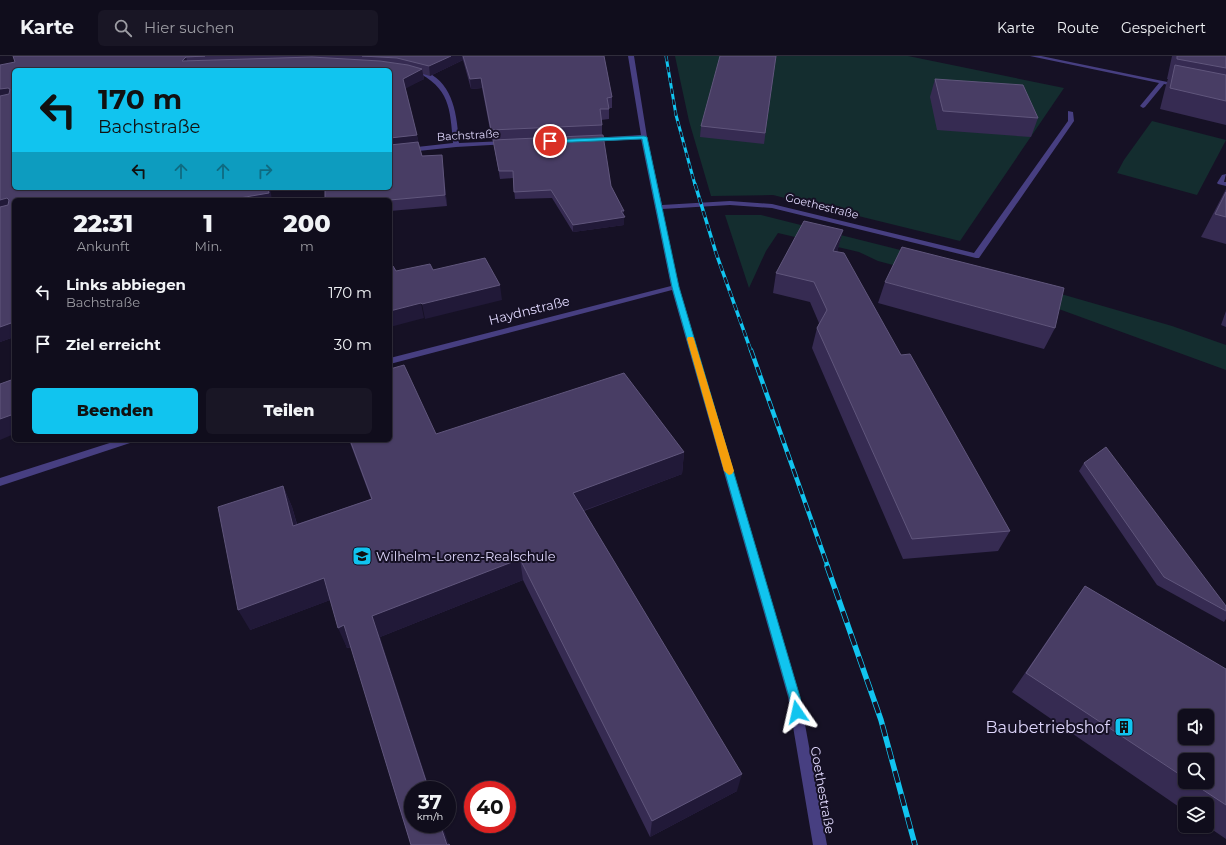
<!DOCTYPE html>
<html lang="de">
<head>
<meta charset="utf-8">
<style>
	:root { --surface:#100d1c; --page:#191625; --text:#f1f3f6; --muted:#9c9ca3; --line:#302d3b; --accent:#11c4ef }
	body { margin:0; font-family:Montserrat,sans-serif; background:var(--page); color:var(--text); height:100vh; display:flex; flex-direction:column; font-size:15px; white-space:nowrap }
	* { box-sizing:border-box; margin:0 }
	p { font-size:13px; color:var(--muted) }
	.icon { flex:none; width:22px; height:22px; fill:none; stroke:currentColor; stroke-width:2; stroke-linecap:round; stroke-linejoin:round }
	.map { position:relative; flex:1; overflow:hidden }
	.sheet { position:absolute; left:12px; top:142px; width:380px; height:244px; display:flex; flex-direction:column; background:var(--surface); border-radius:6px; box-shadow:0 1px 3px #0004,0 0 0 1px var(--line) }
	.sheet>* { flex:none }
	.banner { position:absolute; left:12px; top:12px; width:380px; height:122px; border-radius:6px; box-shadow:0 1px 3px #0004,0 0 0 1px var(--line); background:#11c4ef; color:#111; overflow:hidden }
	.fabs { position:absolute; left:1178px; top:653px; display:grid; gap:8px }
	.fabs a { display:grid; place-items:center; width:36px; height:36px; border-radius:6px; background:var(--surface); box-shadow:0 1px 3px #0004,0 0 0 1px var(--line); font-size:20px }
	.speed { position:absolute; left:404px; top:725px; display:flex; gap:8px; font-size:20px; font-weight:700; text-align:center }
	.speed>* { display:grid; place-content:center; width:52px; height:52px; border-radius:50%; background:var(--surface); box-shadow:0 1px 3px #0004,0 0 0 1px var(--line); line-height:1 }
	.speed small { font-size:10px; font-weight:400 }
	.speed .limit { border:6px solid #d22; background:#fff; color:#111 }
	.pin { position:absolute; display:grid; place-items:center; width:34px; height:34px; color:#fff; margin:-17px; border:2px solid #fff; border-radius:50%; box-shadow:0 1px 4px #0007 }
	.me { position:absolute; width:44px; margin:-22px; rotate:349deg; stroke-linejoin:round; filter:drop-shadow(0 0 3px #0008) }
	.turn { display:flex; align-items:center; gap:14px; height:84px; padding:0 20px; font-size:18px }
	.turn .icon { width:52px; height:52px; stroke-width:2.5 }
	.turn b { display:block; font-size:28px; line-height:34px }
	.lanes { display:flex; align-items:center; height:38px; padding:0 20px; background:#0003; justify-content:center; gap:20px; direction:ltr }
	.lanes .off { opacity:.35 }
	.eta { display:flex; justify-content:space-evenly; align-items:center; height:68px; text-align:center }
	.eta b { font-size:24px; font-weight:800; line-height:28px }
	.primary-button { display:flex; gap:8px; margin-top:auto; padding:8px 20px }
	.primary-button a { flex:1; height:46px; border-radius:6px; background:var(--accent); color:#111; font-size:16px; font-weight:800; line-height:46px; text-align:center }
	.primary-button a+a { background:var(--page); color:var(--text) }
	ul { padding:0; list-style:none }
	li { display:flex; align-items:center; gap:12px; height:52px; padding:0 20px }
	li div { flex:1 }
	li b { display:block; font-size:15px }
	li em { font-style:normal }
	header { display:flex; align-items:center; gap:24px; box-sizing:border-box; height:56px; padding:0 20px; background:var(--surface); border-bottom:1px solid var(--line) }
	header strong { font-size:19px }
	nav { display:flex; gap:22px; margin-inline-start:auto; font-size:14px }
	.search { width:280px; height:36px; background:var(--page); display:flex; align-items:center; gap:10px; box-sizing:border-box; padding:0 14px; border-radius:6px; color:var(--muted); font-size:15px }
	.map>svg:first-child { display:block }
	.green { fill:#142d2f }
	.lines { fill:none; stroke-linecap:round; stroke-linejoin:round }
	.minor { fill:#473f81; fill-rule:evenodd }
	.rail-far3-casing { stroke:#11c4ef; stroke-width:3 }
	.rail-far2-casing { stroke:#11c4ef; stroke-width:3.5 }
	.rail-far1-casing { stroke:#11c4ef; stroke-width:4.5 }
	.rail-casing { stroke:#11c4ef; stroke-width:5.5 }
	.rail-far3 { stroke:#161125; stroke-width:2; stroke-dasharray:5.5; stroke-linecap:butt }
	.rail-far2 { stroke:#161125; stroke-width:2.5; stroke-dasharray:7; stroke-linecap:butt }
	.rail-far1 { stroke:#161125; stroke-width:3; stroke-dasharray:9; stroke-linecap:butt }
	.rail { stroke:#161125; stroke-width:4; stroke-dasharray:12; stroke-linecap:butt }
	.wall { fill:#362b52; fill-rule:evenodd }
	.shaded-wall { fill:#211938 }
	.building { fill:#483d64; stroke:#60567c; fill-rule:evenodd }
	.route { fill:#11c4ef; stroke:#0b7f9b }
	.slow { fill:#f59e0b }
	.labels { text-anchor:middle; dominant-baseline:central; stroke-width:4; stroke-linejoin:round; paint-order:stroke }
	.far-street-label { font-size:11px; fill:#dfd7fc; stroke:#161125 }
	.street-label { font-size:13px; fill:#dfd7fc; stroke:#161125 }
	.poi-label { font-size:13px; fill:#dfd7fc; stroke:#161125; text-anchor:start }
	.near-poi-label { font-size:16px; fill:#dfd7fc; stroke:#161125; text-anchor:end }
</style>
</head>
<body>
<header>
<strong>Karte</strong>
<div class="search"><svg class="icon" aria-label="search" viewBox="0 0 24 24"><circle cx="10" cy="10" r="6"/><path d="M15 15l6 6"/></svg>Hier suchen</div>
<nav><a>Karte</a><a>Route</a><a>Gespeichert</a></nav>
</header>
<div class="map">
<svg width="1226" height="789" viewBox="0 0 1226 789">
	<rect width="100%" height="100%" fill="#161125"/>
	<g class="green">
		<polygon points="675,0 908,0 1064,32 960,185 773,139 711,140 689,65"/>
		<polygon points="1152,65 1226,84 1197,139 1117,117 1124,104"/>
		<polygon points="725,159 761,159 968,211 1172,270 1226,289 1226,314 1056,252 878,205 859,196 778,177 766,195 749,232"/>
	</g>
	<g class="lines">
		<g class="minor">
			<polygon points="628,0 634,0 647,81 662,149 730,145 772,148 974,197 1068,65 1068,55 1073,56 1074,65 979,202 976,202 772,152 730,149 662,153 679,231 800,641 827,789 813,789 788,641 672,234 390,308 390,302 671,230 641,83 590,86 587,84 590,82 641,79"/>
			<polygon points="1030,0 1041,0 1182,29 1179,31 1164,28 1145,51 1143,52 1140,50 1159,27"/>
			<path d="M415 13C419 13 423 15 427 16 454 29 457 60 459 87L506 85 508 86V88L456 91 390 98V94L453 87C450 52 450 32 415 15Z"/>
			<polygon points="1226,118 1224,126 1226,126 1226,130 1218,128 1217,127 1222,119"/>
			<polygon points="119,384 135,384 133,386 0,430 0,422"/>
		</g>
		<g class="rail-far3-casing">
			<polyline id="rail-far3" points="666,0 676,59 695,129"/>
		</g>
		<g class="rail-far2-casing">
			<polyline id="rail-far2" points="695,128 716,197 751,295"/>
		</g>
		<g class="rail-far1-casing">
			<polyline id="rail-far1" points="751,294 828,511"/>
		</g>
		<g class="rail-casing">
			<polyline id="rail" points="827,510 881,664 915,789"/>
		</g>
		<use href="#rail-far3" class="rail-far3"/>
		<use href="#rail-far2" class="rail-far2"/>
		<use href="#rail-far1" class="rail-far1"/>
		<use href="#rail" class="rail"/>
	</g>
	<g class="wall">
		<polygon points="13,0 604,0 612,41 612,52 609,52 609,63 601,64 602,69 602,79 611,130 624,155 624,169 573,176 552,142 515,143 513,122 500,123 493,84 492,84 482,32 471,33 463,4 430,20 423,18 424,23 405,32 422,100 443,110 447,150 390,155 390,14 14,144 14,281 0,286 0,9 15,6"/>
		<polygon points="776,0 764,88 700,81 701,70"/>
		<polygon points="1172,0 1226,0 1226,69 1160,53 1166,29 1168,23 1167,23"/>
		<polygon points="935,23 1038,62 1031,81 937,74 930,41"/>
		<polygon points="1226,133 1226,188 1201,181"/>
		<polygon points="843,174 837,196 1010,475 998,495 903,503 812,292 817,272 819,267 810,246 773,237 776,217"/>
		<polygon points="885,226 1055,272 1044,293 878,247"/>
		<polygon points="1226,255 1226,271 1221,269"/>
		<polygon points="436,378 684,396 682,418 584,455 737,735 650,781 523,524 380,581 411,789 351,591 347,592 330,544 250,574 283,430 292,451 297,468 371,443 349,384 390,384"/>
		<polygon points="1084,407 1226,550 1226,563 1224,566 1157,529 1079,415"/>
		<path d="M1085 530 1226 613V783L1207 770V748H1185V755L1012 636 1070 551ZM1185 704 1207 726H1185Z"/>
	</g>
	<g class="shaded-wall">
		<polygon points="451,0 462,0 463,4 430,20 429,10"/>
		<polygon points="186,1 189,11 182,5"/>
		<polygon points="422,13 424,23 405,33 403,23"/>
		<polygon points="481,22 482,32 471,33 470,23"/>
		<polygon points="8,32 14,42 0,45 0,33"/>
		<polygon points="417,79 419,89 390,92 390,82"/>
		<polygon points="442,99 443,110 447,150 445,139"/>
		<polygon points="65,132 116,132 70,144 64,133"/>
		<polygon points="268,132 270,132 272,144 228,144"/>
		<polygon points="7,142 14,154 0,157 0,144"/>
		<polygon points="621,155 624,155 624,169 573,176 573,169"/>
		<polygon points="843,174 838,193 829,215 833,195"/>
		<polygon points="500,229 502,244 425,263 422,248"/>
		<polygon points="421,247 424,262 390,271 390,255"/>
		<polygon points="14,266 14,281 0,286 0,271"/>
		<polygon points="14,358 14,378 0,384 0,363"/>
		<polygon points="684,396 682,418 574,458 573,437"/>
		<polygon points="283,430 292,451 303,491 293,470"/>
		<polygon points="520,503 523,524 380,581 430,734 429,734 372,560"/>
		<polygon points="324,522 333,543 250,574 238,554"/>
		<polygon points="344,569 354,589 347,592 338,572"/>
		<polygon points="742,718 737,735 650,781 652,765"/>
		<polygon points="440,768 442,768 449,789 447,789"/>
	</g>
	<g class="building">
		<polygon points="13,0 205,0 186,1 182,5 312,1 380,5 408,9 422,13 403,23 417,79 390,82 390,14 14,14 14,132 65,132 64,133 65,134 79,134 90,132 268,132 269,137 228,144 14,144 14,266 0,271 0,151 8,149 9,144 7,142 0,144 0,40 9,38 10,33 8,32 0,33 0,9 15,6"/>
		<polygon points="362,0 451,0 429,10 397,2"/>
		<polygon points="463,0 604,0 612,41 607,42 609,53 600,53 602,69 491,74 481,22 470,23"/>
		<polygon points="720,0 776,0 765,77 701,70"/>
		<polygon points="1177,0 1226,0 1226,12 1177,3"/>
		<polygon points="1175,9 1226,19 1226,45 1170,32"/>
		<polygon points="935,23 1023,29 1038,62 943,55"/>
		<polygon points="603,79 611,130 624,155 621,155 625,161 573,169 551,134 514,136 513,115 499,115 493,84"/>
		<polygon points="418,86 422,100 442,99 445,139 390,144 325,144 325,132 390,132 390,89"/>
		<polygon points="1226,136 1226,161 1215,158"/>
		<polygon points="804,165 843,174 833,195 844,197 901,299 910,298 1010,475 912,483 817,272 827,254 814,226 776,217"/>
		<polygon points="902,191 1064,232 1055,272 885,226"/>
		<polygon points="485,202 500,229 422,248 421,247 390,255 390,211 393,210 396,215 430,208 433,214"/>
		<polygon points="404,309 436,378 624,317 684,396 573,437 742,718 652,765 520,503 372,560 429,734 413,734 413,768 440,768 447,789 449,788 450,789 411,789 344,569 338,572 324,522 238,554 218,451 283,430 293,470 372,443 350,384 390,384 390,313"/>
		<polygon points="14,323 14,358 0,363 0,328"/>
		<polygon points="1106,391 1226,550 1226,555 1164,521 1084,407"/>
		<path d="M1085 530 1226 613V749L1191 726H1207V704H1185V722L1026 617ZM1185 660H1207V682H1185Z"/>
	</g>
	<polygon class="route" points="644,80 647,81 679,231 800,641 803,656 801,659 797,661 793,659 789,641 672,231 642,83 550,87 547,85 550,84"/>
	<polygon class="slow" points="688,281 693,281 694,283 734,415 732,418 729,419 724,415 687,283"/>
	<defs>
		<g id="school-square" transform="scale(1)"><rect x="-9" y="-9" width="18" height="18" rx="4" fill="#11c4ef" stroke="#161125"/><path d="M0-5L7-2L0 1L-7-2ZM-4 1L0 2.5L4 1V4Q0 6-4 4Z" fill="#111"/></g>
		<g id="building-square" transform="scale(1)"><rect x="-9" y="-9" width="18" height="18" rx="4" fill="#11c4ef" stroke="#161125"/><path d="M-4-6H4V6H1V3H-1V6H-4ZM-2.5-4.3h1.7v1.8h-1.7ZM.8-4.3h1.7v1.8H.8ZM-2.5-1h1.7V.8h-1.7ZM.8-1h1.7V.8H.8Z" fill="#111"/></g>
	</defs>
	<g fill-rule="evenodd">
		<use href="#school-square" x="362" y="500"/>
		<use href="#building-square" x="1124" y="671"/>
	</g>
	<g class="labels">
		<g class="far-street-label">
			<text transform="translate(468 79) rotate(-3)">Bachstraße</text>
			<text transform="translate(822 150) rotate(14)">Goethestraße</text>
		</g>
		<g class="street-label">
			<text transform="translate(529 254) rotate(-14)">Haydnstraße</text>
			<text transform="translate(823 734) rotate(80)">Goethestraße</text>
		</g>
		<g class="poi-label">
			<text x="376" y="500">Wilhelm-Lorenz-Realschule</text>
		</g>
		<g class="near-poi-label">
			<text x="1110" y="671">Baubetriebshof</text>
		</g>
	</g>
</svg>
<div class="fabs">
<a><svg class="icon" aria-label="sound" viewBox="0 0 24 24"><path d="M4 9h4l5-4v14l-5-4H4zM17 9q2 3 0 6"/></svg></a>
<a><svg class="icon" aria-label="search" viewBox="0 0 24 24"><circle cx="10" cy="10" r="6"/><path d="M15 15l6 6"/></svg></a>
<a><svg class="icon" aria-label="layers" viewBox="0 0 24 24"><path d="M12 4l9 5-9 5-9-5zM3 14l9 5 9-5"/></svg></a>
</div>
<div class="speed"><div>37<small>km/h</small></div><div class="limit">40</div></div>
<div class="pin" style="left:550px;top:85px;background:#d93025"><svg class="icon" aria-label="arrive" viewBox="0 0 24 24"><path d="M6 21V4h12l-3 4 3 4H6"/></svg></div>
<svg class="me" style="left:797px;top:656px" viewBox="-20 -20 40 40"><path d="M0-17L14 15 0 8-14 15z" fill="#11c4ef" stroke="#fff" stroke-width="4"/></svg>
<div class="banner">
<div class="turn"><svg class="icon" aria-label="left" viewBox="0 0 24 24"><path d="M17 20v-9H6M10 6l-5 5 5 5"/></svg><div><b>170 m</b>Bachstraße</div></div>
<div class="lanes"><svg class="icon" aria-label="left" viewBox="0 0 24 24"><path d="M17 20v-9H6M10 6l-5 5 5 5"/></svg><svg class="icon off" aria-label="ahead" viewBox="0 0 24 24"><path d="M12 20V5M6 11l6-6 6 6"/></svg><svg class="icon off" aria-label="ahead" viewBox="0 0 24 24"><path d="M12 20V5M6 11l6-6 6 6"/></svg><svg class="icon off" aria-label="right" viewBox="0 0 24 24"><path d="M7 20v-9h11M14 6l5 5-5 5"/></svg></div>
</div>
<section class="sheet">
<div class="eta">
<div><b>22:31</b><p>Ankunft</p></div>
<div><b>1</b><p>Min.</p></div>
<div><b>200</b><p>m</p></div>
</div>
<ul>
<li><svg class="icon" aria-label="left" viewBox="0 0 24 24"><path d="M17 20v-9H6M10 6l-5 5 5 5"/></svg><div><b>Links abbiegen</b><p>Bachstraße</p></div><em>170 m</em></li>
<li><svg class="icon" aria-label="arrive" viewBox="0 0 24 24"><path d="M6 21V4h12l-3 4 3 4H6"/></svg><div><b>Ziel erreicht</b></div><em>30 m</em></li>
</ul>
<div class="primary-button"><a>Beenden</a><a>Teilen</a></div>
</section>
</div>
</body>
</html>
